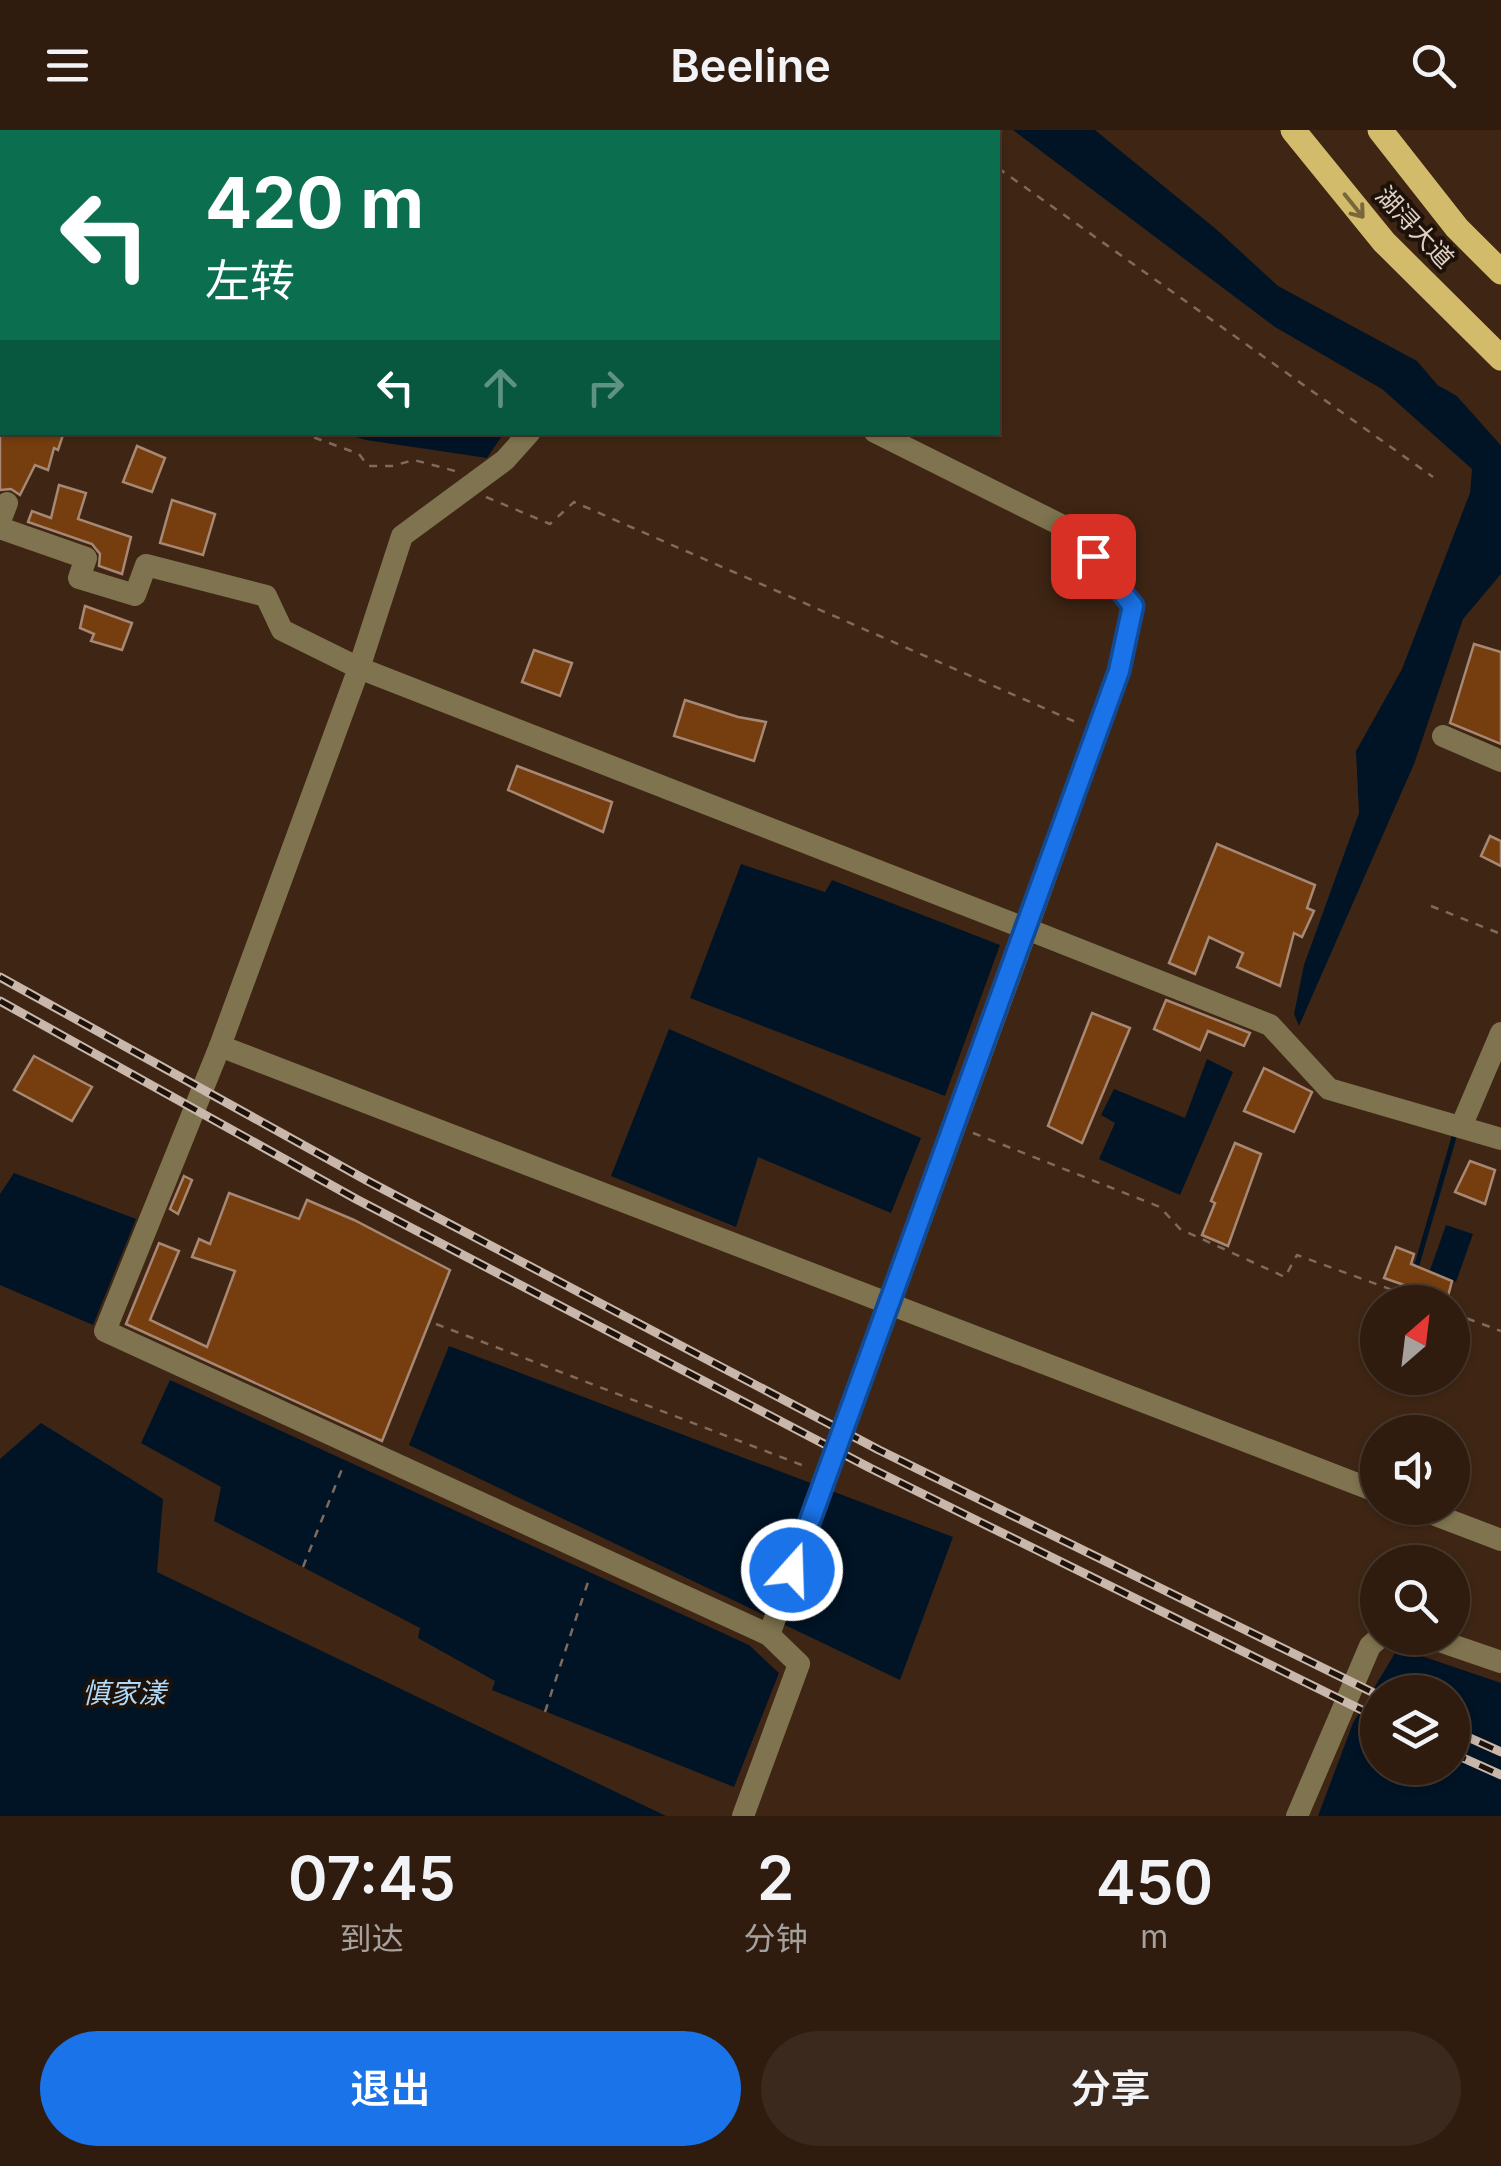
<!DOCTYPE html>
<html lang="zh">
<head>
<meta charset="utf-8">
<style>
	:root { --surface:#2f1c0f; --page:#3b291d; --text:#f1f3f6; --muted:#a7a19e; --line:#4a3a2f; --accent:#1a73e8 }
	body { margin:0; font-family:Inter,"Noto Sans SC",sans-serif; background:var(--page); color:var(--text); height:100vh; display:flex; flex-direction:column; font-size:38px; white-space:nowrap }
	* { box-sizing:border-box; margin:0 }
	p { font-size:32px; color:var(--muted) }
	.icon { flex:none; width:55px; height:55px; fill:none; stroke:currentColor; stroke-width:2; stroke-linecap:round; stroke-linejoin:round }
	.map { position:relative; height:1686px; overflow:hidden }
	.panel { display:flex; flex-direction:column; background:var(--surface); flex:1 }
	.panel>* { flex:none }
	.banner { position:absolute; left:0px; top:0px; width:1000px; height:305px; box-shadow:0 2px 8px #0004,0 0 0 2px var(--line); background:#0b6e4f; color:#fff; overflow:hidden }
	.needle { width:65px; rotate:28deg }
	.controls { position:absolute; left:1360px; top:1155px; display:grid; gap:20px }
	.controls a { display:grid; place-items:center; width:110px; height:110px; border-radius:50%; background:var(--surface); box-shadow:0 2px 8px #0004,0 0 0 2px var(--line); font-size:50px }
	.pin { position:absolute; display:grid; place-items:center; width:85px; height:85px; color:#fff; margin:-42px; border-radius:20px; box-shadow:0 5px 15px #0006 }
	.me { position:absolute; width:110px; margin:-55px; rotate:20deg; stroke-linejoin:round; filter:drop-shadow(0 0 8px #0008) }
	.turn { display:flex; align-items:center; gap:35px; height:210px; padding:0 40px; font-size:45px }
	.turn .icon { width:130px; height:130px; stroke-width:2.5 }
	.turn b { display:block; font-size:70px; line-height:85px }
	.lanes { display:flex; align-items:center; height:95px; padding:0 40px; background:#0003; justify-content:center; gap:50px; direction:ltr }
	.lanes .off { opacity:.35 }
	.eta { display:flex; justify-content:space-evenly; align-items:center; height:170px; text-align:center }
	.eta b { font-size:60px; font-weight:600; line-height:70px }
	.button { display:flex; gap:20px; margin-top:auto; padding:20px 40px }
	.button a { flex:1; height:115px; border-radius:60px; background:var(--accent); color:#fff; font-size:40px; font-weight:600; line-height:115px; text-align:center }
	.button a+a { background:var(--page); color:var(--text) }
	header { display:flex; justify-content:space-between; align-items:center; height:130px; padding:0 40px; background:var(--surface); font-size:45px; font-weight:600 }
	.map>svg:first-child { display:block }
	.water { fill:#001426; fill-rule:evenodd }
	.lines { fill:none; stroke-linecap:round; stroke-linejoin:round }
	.stream { stroke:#001426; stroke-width:5 }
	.canal { stroke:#001426; stroke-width:18 }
	.building { fill:#763e0e; stroke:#a68874; stroke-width:2.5 }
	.path { stroke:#806a5b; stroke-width:2.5; stroke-dasharray:8 8; stroke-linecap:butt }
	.minor { stroke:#7f744f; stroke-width:22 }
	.major { stroke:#d2bc6c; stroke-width:25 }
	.rail-casing { stroke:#c9b7ab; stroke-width:9 }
	.rail { stroke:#1d120a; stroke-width:5; stroke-dasharray:15; stroke-linecap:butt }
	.oneway { stroke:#78673b }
	.route-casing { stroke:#114b97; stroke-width:25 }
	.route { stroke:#1a73e8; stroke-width:18 }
	.labels { text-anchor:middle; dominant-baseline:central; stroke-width:8; stroke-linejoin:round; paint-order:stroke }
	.street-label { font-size:25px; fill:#e0d0c5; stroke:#1d120a }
	.water-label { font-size:28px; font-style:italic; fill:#b0d8f7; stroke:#1d120a }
</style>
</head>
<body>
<header><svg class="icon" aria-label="menu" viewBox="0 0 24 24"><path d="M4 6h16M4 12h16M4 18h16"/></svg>Beeline<svg class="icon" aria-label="search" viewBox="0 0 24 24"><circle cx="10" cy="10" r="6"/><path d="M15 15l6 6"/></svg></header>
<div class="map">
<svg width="1501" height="1686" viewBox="0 0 1501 1686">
	<rect width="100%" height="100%" fill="#3f2614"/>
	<g class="water">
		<polygon points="1013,0 1095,0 1216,99 1278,156 1417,231 1501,329 1501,444 1463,489 1414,634 1299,896 1294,884 1304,835 1359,683 1356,621 1402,539 1470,363 1472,339 1382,259 1275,197"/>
		<polygon points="343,303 504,303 487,328 366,310"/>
		<polygon points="741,734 825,762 832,750 1000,815 945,966 690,868"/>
		<polygon points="669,899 921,1008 891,1083 758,1027 736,1097 611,1046"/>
		<polygon points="1207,929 1233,942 1180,1065 1099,1029 1115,993 1101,985 1114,959 1185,988"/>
		<polygon points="14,1043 136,1089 93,1195 0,1155 0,1064"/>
		<polygon points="1446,1095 1473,1104 1456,1152 1430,1140"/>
		<polygon points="449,1216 953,1407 900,1550 409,1315"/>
		<polygon points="170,1250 749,1515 779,1543 734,1657 492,1560 495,1551 418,1508 420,1498 214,1391 221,1357 141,1313"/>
		<polygon points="41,1293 163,1369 157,1442 666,1686 0,1686 0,1329"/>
		<path d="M1398 1518 1501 1553V1686H1318L1353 1593ZM1378 1562H1452V1638H1378Z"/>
	</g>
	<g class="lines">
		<polyline class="stream" points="1416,1138 1454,1007"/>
		<polyline class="canal" points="1437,265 1451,273 1501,329"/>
	</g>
	<g class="building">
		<polygon points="0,302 64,302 58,320 54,318 48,340 35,335 20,365 11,359 0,360"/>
		<polygon points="137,316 165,328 152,362 123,352"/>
		<polygon points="59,355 86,363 78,389 131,407 122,444 99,436 100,424 92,414 28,392 32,381 51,388"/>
		<polygon points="172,370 215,384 203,425 160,413"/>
		<polygon points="85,476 132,493 122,520 91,511 94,504 80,498"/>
		<polygon points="1474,514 1501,522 1501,614 1450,593"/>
		<polygon points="534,520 572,533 560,566 522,552"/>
		<polygon points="685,570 738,587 766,592 754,631 674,606"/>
		<polygon points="517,636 612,672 603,702 508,660"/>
		<polygon points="1490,706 1501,711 1501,736 1481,726"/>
		<polygon points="1217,714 1315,755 1307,778 1314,781 1302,807 1294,803 1280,856 1237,837 1243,823 1209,807 1195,844 1169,833"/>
		<polygon points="1166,870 1250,903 1244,916 1208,901 1200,920 1154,899"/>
		<polygon points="1092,883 1130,898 1082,1013 1048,996"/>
		<polygon points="34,926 92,957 72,991 14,960"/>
		<polygon points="1264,938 1312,962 1294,1002 1244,981"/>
		<polygon points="1235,1013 1261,1024 1228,1116 1202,1105 1215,1073 1211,1071"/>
		<polygon points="1470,1031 1495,1040 1485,1074 1455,1062"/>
		<polygon points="184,1046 192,1050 178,1084 170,1079"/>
		<polygon points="229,1063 299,1089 307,1070 354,1090 450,1140 382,1311 126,1194 159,1113 179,1121 150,1190 207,1217 235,1141 192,1127 199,1109 210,1114"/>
		<polygon points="1396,1117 1414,1124 1411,1134 1452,1151 1447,1170 1384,1148"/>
	</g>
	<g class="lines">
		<g class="path">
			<polyline points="385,0 390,2"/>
			<polyline points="944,0 947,2"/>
			<polyline points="99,2 100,0"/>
			<polyline points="843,2 846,0"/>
			<polyline points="998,38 1433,347"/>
			<polyline points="0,161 2,161"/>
			<polyline points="299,302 359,324 368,336 392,336 414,330 455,341"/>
			<polyline points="486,367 550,394 574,372 1078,593"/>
			<polyline points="1431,776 1501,804"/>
			<polyline points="973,1003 1160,1077 1180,1099 1285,1147 1297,1125 1425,1172"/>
			<polyline points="1452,1183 1501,1201"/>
			<polyline points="436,1194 807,1337"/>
			<polyline points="303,1437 344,1334"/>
			<polyline points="545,1582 590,1446"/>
		</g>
		<g class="minor">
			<polyline points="530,2 532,0"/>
			<polyline points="530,302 505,330 402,406 359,538 1027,799 769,1505 799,1534 743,1686"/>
			<polyline points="875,302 1073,401 1133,476 1119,541 1027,799 1270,895 1329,959 1501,1009"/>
			<polyline points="0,391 7,373"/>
			<polyline points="0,398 86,428 79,448 135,465 146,435 266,466 282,500 359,538 220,916 105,1201 769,1505"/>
			<polyline points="1443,606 1501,631"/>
			<polyline points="220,916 1378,1362"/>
			<polyline points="1461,997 1501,903"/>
			<polyline points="1417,1378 1501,1410"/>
			<polyline points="1431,1508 1501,1532"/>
			<polyline points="1297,1686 1370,1516 1379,1508"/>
		</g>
		<g class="major">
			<polyline points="1293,0 1384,112 1501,228"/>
			<polyline points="1380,0 1457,98 1501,142"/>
		</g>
		<g class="rail-casing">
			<g id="rail">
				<polyline points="0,847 366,1050 879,1320 1378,1565"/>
				<polyline points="0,871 356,1069 870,1338 1378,1588"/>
				<polyline points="1452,1600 1501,1622"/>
				<polyline points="1452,1623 1501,1645"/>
			</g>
		</g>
		<use href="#rail" class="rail"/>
	</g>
	<defs><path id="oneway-shaft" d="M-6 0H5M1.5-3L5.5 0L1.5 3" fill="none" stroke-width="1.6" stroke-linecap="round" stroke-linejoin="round" transform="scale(2.5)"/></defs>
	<use class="oneway" href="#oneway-shaft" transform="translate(1354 76) rotate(51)"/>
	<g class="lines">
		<g class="route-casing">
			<polyline id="route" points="792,1440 1119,541 1133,476 1093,426"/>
		</g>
		<use href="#route" class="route"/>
	</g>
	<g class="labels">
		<g class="street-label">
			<text transform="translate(1415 97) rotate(47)">湖浔大道</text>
		</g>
		<g class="water-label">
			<text x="124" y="1563">慎家漾</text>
		</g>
	</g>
</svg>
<div class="controls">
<a><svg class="needle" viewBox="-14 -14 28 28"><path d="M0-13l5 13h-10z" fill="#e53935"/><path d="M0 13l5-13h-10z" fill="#a7a19e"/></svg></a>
<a><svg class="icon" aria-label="sound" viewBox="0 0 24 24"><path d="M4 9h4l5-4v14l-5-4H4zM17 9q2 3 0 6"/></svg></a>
<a><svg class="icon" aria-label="search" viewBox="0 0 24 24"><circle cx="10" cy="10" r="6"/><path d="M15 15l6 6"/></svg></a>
<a><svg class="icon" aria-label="layers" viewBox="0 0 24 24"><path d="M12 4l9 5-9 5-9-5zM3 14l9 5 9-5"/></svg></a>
</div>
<div class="pin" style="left:1093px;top:426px;background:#d93025"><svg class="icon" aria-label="arrive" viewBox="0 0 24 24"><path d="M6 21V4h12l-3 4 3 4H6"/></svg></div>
<svg class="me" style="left:792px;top:1440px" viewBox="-20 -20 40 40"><circle r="17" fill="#1a73e8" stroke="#fff" stroke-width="3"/><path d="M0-11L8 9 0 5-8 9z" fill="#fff"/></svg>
<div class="banner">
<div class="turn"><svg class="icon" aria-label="left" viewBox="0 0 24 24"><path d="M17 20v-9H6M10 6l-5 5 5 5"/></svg><div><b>420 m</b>左转</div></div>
<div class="lanes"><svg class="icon" aria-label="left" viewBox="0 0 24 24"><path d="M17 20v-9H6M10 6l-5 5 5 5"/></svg><svg class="icon off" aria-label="ahead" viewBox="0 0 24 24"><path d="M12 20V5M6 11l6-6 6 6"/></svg><svg class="icon off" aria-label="right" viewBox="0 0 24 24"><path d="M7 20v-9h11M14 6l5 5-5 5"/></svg></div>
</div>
</div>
<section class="panel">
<div class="eta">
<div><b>07:45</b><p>到达</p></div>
<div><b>2</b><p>分钟</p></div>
<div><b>450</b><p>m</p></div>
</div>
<div class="button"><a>退出</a><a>分享</a></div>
</section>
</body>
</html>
